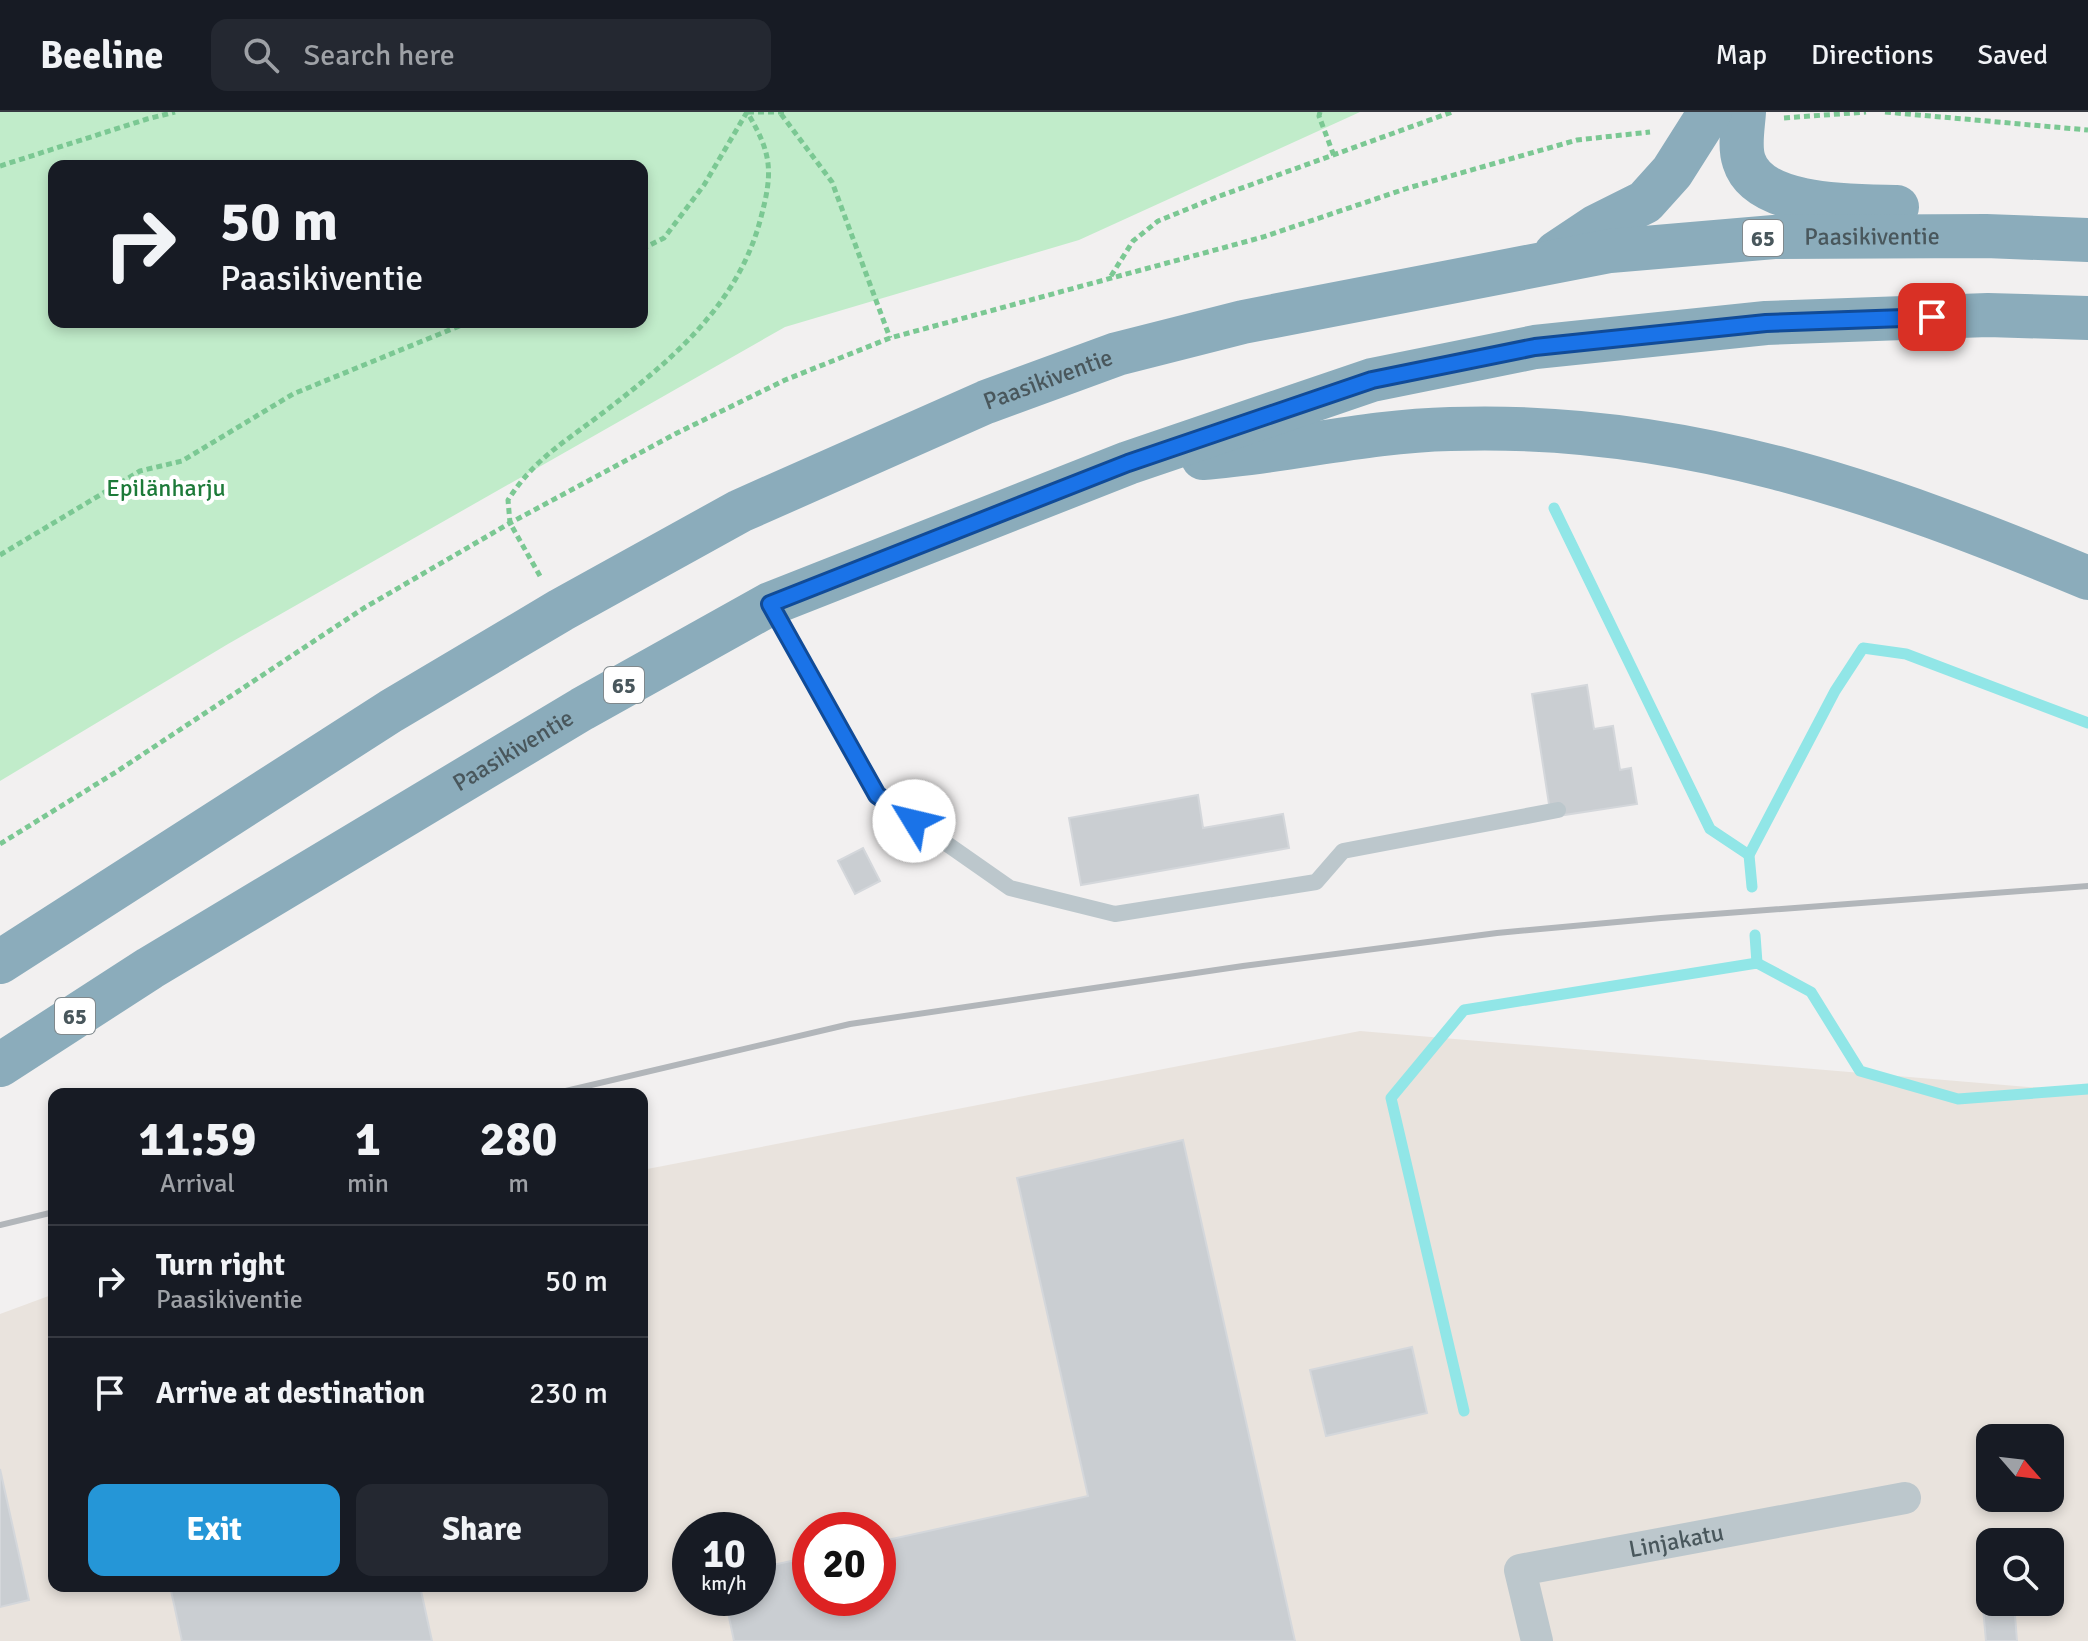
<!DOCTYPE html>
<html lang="en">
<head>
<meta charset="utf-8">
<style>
	:root { --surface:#171b24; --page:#242831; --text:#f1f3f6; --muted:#9ea1a6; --line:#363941; --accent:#2596d7 }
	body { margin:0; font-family:Signika,sans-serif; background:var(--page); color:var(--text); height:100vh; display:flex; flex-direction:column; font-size:30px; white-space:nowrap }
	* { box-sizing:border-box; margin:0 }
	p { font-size:26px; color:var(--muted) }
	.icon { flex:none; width:44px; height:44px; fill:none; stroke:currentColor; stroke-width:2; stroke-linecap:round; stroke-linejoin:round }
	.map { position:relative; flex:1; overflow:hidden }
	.panel { position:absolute; left:48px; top:976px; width:600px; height:504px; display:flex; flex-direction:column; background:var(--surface); border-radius:16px; box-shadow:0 4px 12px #0003 }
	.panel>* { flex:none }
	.guide { position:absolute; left:48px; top:48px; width:600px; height:168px; border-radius:16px; box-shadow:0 4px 12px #0003; background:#171b24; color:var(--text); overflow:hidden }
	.needle { width:52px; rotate:118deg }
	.buttons { position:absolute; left:1976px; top:1312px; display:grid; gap:16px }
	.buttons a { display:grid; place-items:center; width:88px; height:88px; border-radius:16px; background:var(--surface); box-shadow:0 4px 12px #0003; font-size:40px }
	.speed { position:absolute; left:672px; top:1400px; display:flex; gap:16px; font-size:40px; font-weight:700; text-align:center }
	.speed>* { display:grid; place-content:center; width:104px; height:104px; border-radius:50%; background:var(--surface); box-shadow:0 4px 12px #0003; line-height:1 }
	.speed small { font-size:20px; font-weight:400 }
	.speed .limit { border:12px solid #d22; background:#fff; color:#111 }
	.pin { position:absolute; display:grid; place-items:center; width:68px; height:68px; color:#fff; margin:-34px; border-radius:16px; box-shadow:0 4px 12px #0006 }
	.me { position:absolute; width:88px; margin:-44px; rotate:306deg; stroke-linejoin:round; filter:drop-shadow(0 0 6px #0008) }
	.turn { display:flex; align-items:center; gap:28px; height:168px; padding:0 40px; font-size:36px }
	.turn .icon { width:104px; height:104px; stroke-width:2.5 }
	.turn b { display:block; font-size:56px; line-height:68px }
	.eta { display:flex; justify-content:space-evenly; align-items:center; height:136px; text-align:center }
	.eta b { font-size:48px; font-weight:700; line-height:56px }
	.primary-button { display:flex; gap:16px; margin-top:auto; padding:16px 40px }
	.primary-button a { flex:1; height:92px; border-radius:16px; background:var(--accent); color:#fff; font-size:32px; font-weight:700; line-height:92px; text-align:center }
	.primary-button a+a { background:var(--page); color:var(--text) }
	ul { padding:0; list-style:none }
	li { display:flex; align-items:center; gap:24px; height:112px; padding:0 40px; border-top:2px solid var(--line) }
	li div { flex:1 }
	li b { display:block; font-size:30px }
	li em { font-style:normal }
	header { display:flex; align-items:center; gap:48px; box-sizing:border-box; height:112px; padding:0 40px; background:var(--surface); border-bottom:2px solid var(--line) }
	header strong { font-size:38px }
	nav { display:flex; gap:44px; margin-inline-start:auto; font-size:28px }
	.search { width:560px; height:72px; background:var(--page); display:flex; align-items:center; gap:20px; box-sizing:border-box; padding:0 28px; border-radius:16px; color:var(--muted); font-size:30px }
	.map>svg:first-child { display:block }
	.commercial { fill:#e9e3dd; fill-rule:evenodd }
	.green { fill:#c1ecca; fill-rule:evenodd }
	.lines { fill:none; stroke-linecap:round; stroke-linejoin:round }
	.stream { stroke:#91e6e7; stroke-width:11 }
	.building { fill:#caced2; stroke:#d4d7db; stroke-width:2 }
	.path { stroke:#7bc893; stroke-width:5; stroke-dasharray:6 4; stroke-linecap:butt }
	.lane { stroke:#bcc7cc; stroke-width:16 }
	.street { stroke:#bcc7cc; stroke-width:32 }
	.highway { stroke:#8bacbb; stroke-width:44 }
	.rail { stroke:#b2b6ba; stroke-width:6 }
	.route-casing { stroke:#114b97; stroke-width:20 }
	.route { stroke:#1a73e8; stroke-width:14 }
	.labels { text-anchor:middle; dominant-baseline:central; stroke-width:8; stroke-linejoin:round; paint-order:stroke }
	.shield { fill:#fff; stroke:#80898d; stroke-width:2 }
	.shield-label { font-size:22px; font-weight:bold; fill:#49575c }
	.street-label { font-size:24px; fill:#49575c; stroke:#fff }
	.park-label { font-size:24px; fill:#1d7a39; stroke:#fff }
</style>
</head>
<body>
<header>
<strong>Beeline</strong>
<div class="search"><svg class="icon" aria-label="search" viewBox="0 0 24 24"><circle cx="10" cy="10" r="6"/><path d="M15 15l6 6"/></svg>Search here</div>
<nav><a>Map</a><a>Directions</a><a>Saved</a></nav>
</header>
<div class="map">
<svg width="2088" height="1529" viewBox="0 0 2088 1529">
	<rect width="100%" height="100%" fill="#f2f0f0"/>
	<path class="commercial" d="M1360 919 2088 980V1529H0V1202L54 1182V1474H642V1058ZM1990 1326H2050V1386H1990ZM690 1418H758V1486H690ZM810 1418H878V1486H810ZM1990 1430H2050V1490H1990Z"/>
	<path class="green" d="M0 0H1360L1079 128 785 215 228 532 0 669ZM54 54H642V210H54Z"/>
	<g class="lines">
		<g class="stream">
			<polyline points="1554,396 1710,717 1749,743"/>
			<polyline points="1752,775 1749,743 1835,579 1863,536 1906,542 2088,611"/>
			<polyline points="1755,823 1757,851"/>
			<polyline points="1464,1299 1391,986 1464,898 1757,851 1811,880 1860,959 1958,987 2088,977"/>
		</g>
	</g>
	<g class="building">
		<polygon points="1587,573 1594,617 1613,614 1620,658 1631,656 1637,692 1551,705 1532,582"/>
		<polygon points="1198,683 1203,716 1283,702 1289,736 1081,773 1069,706"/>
		<polygon points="863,736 880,769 855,782 838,749"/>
		<polygon points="1183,1028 1295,1529 734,1529 725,1486 758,1486 758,1456 810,1445 810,1486 878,1486 878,1430 1088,1384 1017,1066"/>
		<polygon points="1412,1235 1427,1301 1326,1324 1310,1258"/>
		<polygon points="0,1357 29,1488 0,1495"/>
		<polygon points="170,1474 420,1474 432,1529 182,1529"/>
		<polygon points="1990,1484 1990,1490 2014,1490 2017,1529 1986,1529 1982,1485"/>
	</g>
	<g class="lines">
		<g class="path">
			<polyline points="748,0 785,0"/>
			<polyline points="1320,0 1319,4 1334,44"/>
			<polyline points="1885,0 2088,18"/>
			<polyline points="781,2 832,70 890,226"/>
			<polyline points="1784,6 1866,0"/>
			<polyline points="0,54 147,7 175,0"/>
			<polyline points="642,137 664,126 704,73 747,0"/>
			<polyline points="1111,164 1133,129 1158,109 1217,85 1452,0"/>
			<polyline points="0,443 140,359 182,349 293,282 469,210"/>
			<path d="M540 464 510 411 508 388C533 349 560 333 596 306 666 253 736 197 760 109 773 61 773 43 747 0"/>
			<polyline points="0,732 116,660 364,496 510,411 675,322 785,268 890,226 1263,125 1408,76 1577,28 1650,20"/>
		</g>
		<polyline class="lane" points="770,493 877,683 1010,776 1115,802 1316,770 1343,739 1558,698"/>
		<path class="street" id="s1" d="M1537 1529 1520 1458 1905 1386"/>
		<g class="highway">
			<path d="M1744 0C1743 16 1739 34 1744 49 1759 97 1858 94 1897 95"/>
			<polyline points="1556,141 1595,115 1645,90 1672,60 1710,0"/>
			<path d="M1203 346C1285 340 1366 319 1450 317 1680 309 1879 379 2088 466"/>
			<path id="s2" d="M0 850 391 599 561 498 740 399 986 290 1117 242 1243 210 1610 139 1774 125 1986 124 2088 128"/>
			<path id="s3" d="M0 953 150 856 582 597 770 492 1128 351 1372 268 1535 235 1766 211 1988 203 2088 206"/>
		</g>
		<g class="rail">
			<polyline points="553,982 850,912 1243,854 1497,821 1661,806 2088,774"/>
			<polyline points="0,1113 54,1100"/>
		</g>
	</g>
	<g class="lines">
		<g class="route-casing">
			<polyline id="route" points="914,709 877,683 770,492 1128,351 1372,268 1535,235 1766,211 1932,205"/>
		</g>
		<use href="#route" class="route"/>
	</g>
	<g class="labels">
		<g class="shield">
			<rect x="1743" y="108" width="40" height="36" rx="6"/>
			<rect x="604" y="555" width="40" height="36" rx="6"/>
			<rect x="55" y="886" width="40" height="36" rx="6"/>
		</g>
		<g class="shield-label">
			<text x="1763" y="126">65</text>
			<text x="624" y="573">65</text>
			<text x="75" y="904">65</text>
		</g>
		<g class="street-label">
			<text stroke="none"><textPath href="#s2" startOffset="2042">Paasikiventie</textPath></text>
			<text stroke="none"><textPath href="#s2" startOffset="1202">Paasikiventie</textPath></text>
			<text stroke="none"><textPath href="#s3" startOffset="602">Paasikiventie</textPath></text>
			<text stroke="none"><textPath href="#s1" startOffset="232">Linjakatu</textPath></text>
		</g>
		<g class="park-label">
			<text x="166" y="376">Epilänharju</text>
		</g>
	</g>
</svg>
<div class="buttons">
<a><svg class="needle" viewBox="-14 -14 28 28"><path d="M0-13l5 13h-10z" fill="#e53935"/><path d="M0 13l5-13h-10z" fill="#9ea1a6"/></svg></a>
<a><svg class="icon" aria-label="search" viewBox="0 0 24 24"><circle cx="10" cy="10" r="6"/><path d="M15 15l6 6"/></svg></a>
</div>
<div class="speed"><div>10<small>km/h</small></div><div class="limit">20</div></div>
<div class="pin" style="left:1932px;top:205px;background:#d93025"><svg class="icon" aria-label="arrive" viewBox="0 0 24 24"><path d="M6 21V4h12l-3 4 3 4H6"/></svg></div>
<svg class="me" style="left:914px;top:709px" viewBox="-20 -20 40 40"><circle r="19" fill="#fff"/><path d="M0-13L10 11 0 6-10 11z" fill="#1a73e8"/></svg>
<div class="guide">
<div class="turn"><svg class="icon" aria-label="right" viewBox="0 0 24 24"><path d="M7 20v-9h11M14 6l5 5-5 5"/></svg><div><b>50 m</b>Paasikiventie</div></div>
</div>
<section class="panel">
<div class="eta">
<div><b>11:59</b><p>Arrival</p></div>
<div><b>1</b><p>min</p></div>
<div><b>280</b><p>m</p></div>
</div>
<ul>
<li><svg class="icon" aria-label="right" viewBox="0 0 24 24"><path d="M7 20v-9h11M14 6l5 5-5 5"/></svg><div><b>Turn right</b><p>Paasikiventie</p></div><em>50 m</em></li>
<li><svg class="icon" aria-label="arrive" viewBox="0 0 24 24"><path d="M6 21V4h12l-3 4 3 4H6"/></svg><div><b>Arrive at destination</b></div><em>230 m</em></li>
</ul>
<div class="primary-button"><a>Exit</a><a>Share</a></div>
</section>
</div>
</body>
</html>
